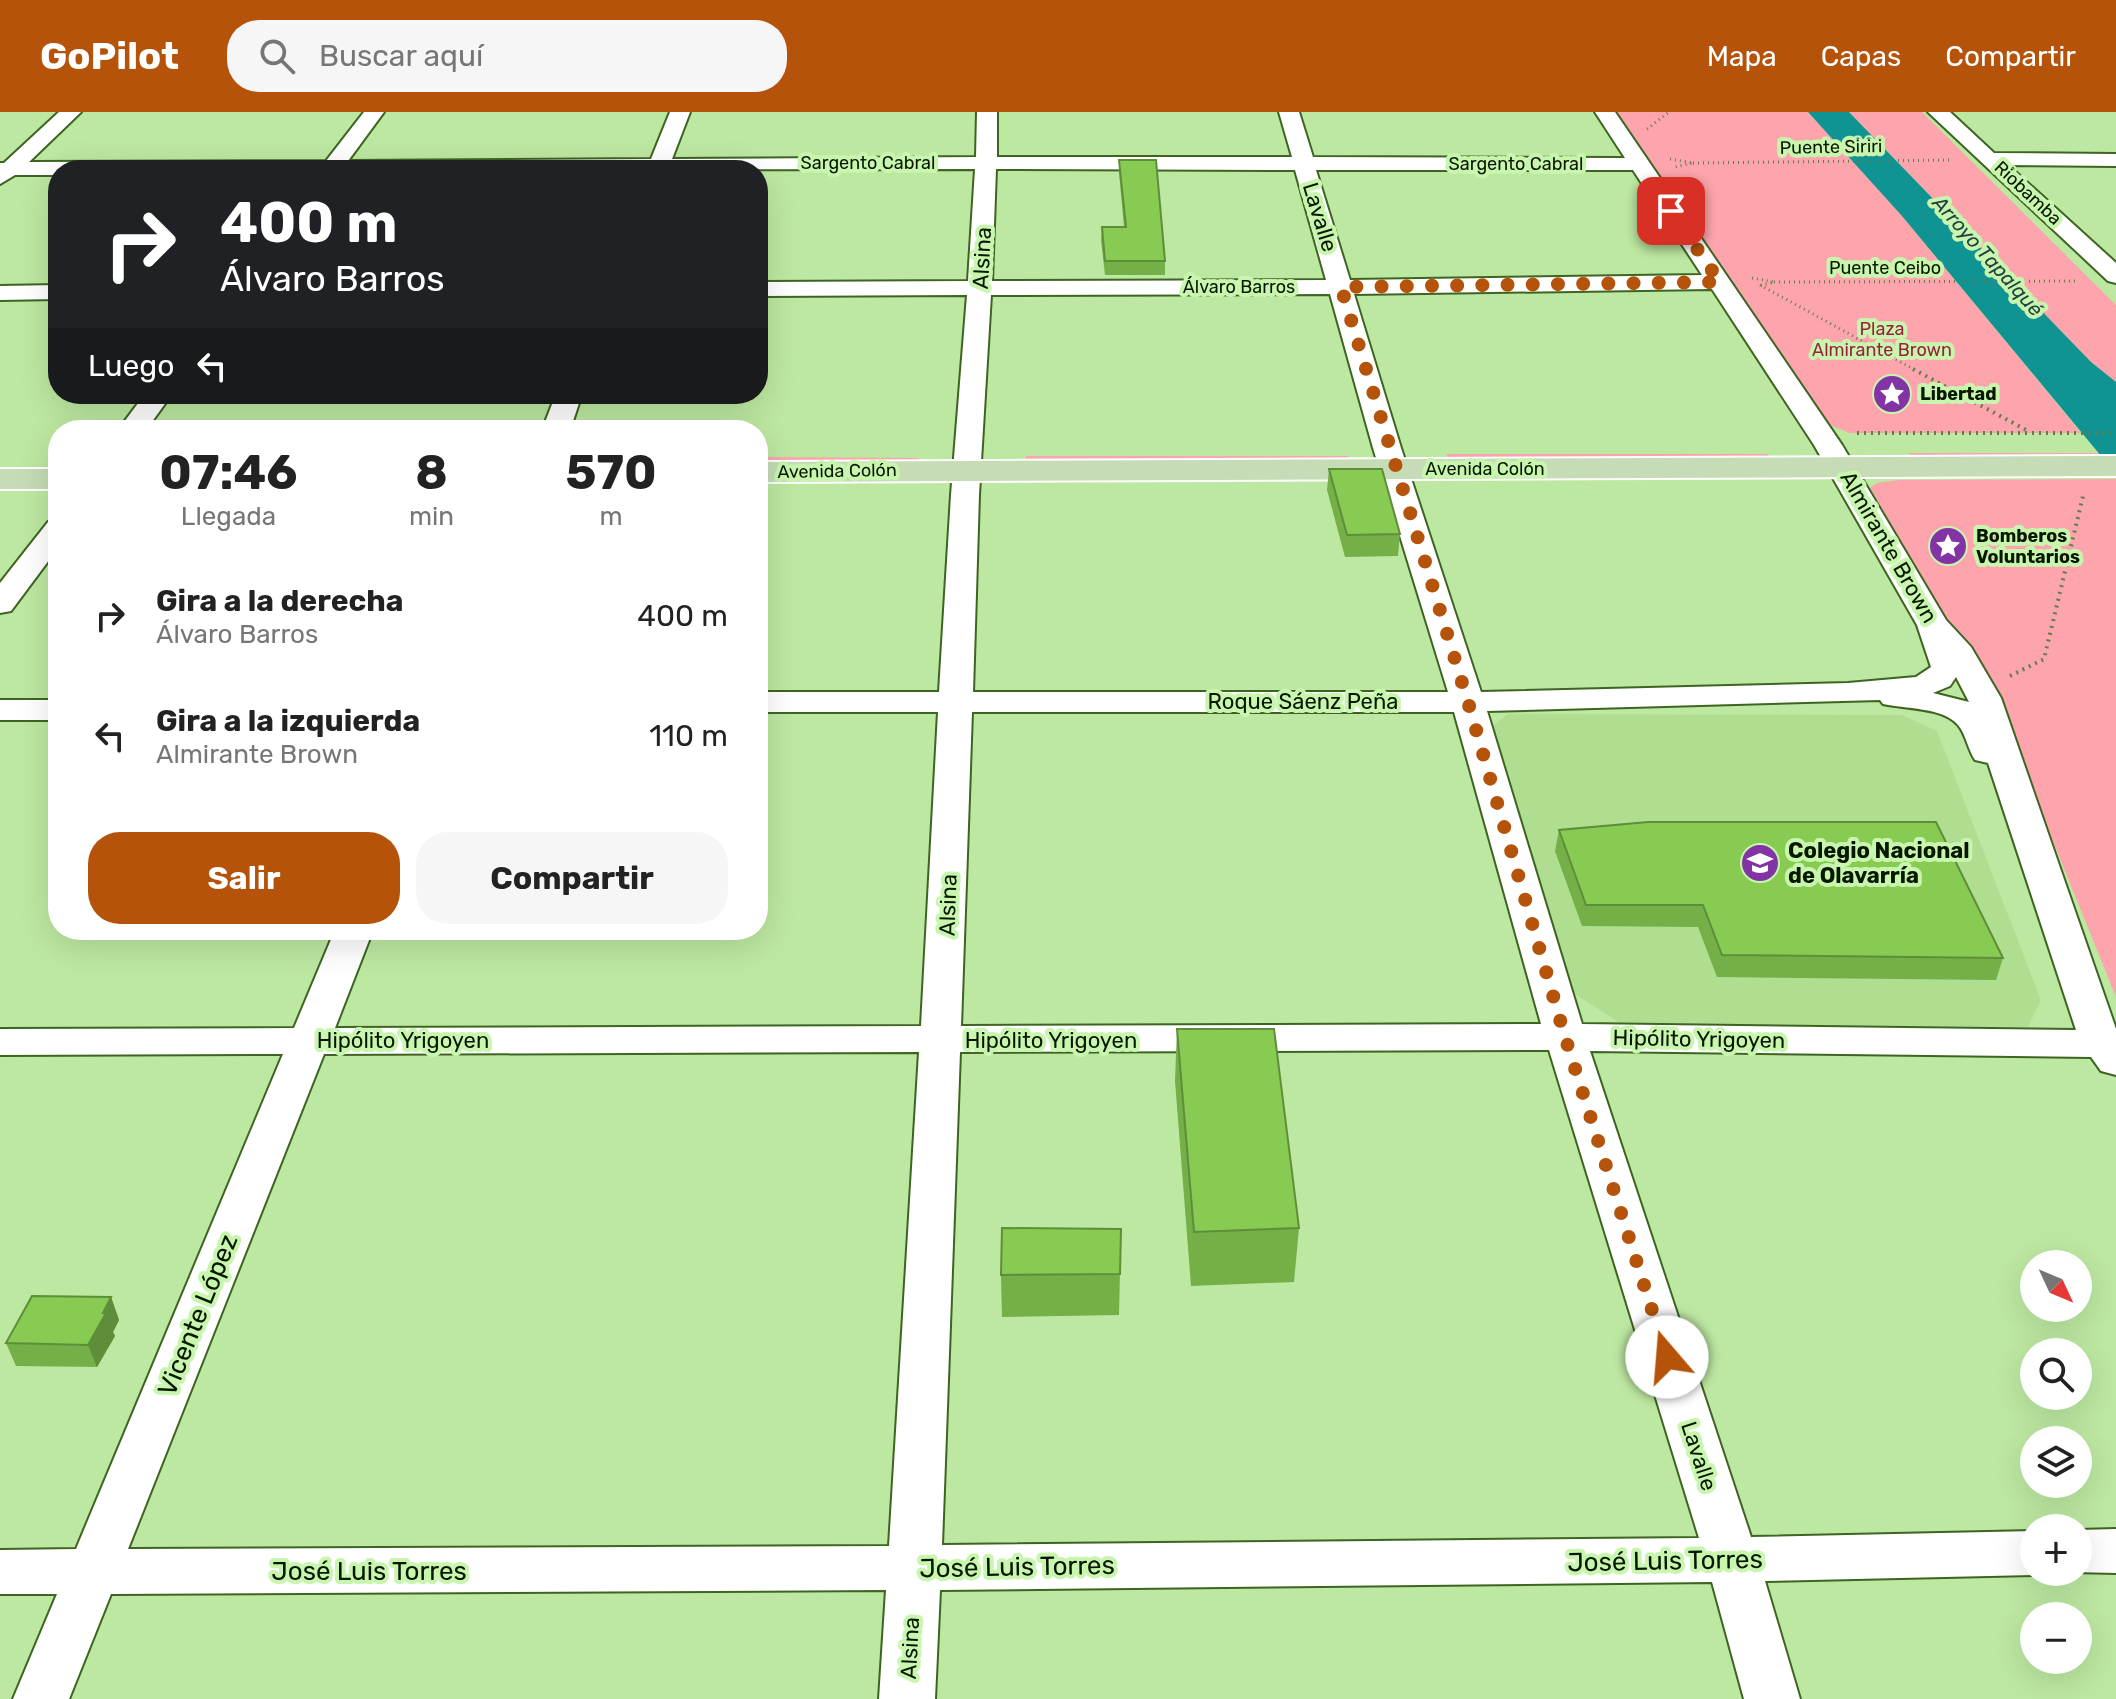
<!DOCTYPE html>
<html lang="es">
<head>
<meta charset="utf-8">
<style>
	:root { --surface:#fff; --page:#f6f6f6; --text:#222; --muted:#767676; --accent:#b45309 }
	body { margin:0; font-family:Rubik,sans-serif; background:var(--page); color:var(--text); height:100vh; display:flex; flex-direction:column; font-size:30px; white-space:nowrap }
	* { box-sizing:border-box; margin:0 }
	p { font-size:26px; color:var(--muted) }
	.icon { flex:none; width:44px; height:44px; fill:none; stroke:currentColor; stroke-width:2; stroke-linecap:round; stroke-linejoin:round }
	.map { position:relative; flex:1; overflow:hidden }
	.sheet { position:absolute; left:48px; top:308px; width:720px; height:520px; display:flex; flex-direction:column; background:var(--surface); border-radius:32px; box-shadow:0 8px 32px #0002 }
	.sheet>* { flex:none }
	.banner { position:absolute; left:48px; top:48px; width:720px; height:244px; border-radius:32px; box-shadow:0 8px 32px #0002; background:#202124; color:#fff; overflow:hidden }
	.needle { width:52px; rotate:134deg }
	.controls { position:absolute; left:2020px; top:1138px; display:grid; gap:16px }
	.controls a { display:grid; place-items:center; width:72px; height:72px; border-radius:50%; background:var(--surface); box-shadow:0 8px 32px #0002; font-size:40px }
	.pin { position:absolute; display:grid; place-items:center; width:68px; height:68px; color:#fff; margin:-34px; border-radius:16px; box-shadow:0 4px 12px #0006 }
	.me { position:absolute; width:88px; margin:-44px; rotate:342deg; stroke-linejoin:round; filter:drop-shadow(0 0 6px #0008) }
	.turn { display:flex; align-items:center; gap:28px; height:168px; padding:0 40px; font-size:36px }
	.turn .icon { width:104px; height:104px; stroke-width:2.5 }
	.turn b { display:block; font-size:56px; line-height:68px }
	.then { display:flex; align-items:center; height:76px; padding:0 40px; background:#0003; gap:16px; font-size:30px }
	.eta { display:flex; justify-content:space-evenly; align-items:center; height:136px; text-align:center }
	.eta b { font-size:48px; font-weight:700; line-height:56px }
	.button { display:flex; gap:16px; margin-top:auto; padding:16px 40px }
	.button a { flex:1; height:92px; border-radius:32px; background:var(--accent); color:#fff; font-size:32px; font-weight:700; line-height:92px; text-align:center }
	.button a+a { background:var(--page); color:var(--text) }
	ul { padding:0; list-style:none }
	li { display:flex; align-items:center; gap:24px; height:120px; padding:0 40px }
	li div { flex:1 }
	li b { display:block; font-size:30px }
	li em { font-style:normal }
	header { display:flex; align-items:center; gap:48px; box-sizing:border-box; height:112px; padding:0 40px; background:var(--accent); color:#fff }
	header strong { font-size:38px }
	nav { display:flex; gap:44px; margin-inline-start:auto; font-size:28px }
	.search { width:560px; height:72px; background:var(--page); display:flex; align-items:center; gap:20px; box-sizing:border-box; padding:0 28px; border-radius:32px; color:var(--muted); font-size:30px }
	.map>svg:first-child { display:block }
	.built { fill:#b0de91 }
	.green { fill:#fda4ac }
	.water { fill:#109493 }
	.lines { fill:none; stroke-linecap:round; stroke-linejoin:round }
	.minor-casing { stroke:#3e6421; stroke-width:4 }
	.major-casing { stroke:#fff; stroke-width:4 }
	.path-far1 { stroke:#617e50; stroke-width:3; stroke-dasharray:1 4; stroke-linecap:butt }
	.path { stroke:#617e50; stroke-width:4; stroke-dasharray:2 5; stroke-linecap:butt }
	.minor { fill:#fff; fill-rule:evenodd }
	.major { fill:#c5dcb6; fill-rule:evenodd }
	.wall { fill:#74af47 }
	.shaded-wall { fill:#5e8e3a }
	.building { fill:#87cb53; stroke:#5e8e3a; stroke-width:2 }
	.route { stroke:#b45309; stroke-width:14; stroke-dasharray:0 25.2 }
	.labels { text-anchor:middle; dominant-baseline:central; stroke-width:8; stroke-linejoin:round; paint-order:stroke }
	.far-street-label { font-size:18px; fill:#081700; stroke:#c9f6ae }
	.far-park-label { font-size:18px; fill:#9b203c; stroke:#c9f6ae }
	.far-poi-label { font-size:18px; font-weight:bold; fill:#081700; stroke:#c9f6ae; text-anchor:start }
	.far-water-label { font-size:20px; font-style:italic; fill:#214242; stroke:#c9f6ae }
	.street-label { font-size:22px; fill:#081700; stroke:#c9f6ae }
	.poi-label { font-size:22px; font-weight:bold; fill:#081700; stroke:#c9f6ae; text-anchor:start }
	.near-street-label { font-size:26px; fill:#081700; stroke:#c9f6ae }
</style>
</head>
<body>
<header>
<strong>GoPilot</strong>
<div class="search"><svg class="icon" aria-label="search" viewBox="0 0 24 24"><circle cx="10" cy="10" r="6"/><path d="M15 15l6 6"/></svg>Buscar aquí</div>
<nav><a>Mapa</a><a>Capas</a><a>Compartir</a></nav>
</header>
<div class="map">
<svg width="2116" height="1587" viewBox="0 0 2116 1587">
	<rect width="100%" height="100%" fill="#bde8a1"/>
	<polygon class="built" points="1508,602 1902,603 1937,619 2041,888 2028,915 1623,913 1575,882 1490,616"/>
	<g class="green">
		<polygon points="1615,0 1808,0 1902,104 2081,321 1850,321 1827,312"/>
		<polygon points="1849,0 1922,0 2116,193 2116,270 2091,250"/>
		<polygon points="1909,341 2116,341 2116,345 1912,345"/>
		<polygon points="1446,342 1768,342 1771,347 1448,346"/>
		<polygon points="1026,344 1348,344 1349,348 1025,348"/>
		<polygon points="758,345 919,346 919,350 758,350"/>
		<polygon points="2116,367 2116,885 2046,712 2004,590 1946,506 1870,376 1877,371 1898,368"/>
	</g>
	<polygon class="water" points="1808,0 1849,0 2091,250 2116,270 2116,362 1902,104"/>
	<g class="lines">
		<g class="minor-casing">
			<g id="minor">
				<path d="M59 0H81L29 50 326 49 364 0H384L348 49 651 47 670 0H690L672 47 976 45 977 0H997V45H1292L1279 0H1299L1313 45 1625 46 1595 0H1615L1842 333 1946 508 1971 535 2001 586 2116 917V963L2101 959 2091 945 1590 939 1751 1425 2034 1419V1460H2043L2034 1463 1765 1469 1800 1587H1744L1712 1470 940 1478 935 1587H879L886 1478 111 1482 69 1587H13L57 1482H0V1438L76 1437 283 942 0 943V917L294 916 335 818H373L335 916 921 914 938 600H758V580H939L951 383 967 183 758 184V170L968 169 975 57 58 58V63H15L0 72V51H4ZM996 57 1295 58 1326 168 992 169ZM1316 58H1633L1702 163 1350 168ZM1712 177 1814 333 1917 513 1931 555 1916 565 1848 571 1481 580 1401 336 1354 182ZM1330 182 1373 336 1448 580H973L979 383 991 183ZM1956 565 1969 590 1933 581 1950 574ZM1880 588 1883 592C1904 597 1943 595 1958 613 1966 622 1968 638 1975 648L1988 651 2076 918 1582 912 1487 599ZM972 600H1454L1541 912 961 914ZM1549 938 1699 1426 942 1433 960 940ZM919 940 889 1434 128 1437 324 942Z"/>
				<polygon points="1928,0 1950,0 1994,41 2116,42 2116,54 2008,53 2116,151 2116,171 2108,169"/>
				<polygon points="58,173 58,187 0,188 0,174"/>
				<polygon points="145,282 172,282 146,318 118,318"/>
				<polygon points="556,282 582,282 570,318 542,318"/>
				<polygon points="58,407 58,436 11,499 0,501 0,471 48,410"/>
				<rect x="0" y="588" width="58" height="20"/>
				<polygon points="2116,1417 2116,1461 2072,1460 2078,1460 2078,1418"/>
			</g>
		</g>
		<g class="major-casing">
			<g id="major">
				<polygon points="2116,344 2116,364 758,370 758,350"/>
				<rect x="0" y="357" width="58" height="20"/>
			</g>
		</g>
		<g class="path-far1">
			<polyline points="1647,17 1669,0"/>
			<polyline points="1670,47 1693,51 1675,55"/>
			<polyline points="1693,51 1953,48"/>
			<polyline points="1752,166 1774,170 1759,174"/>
			<polyline points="1774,170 2078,169"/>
			<polyline points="1760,173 1917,259"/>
		</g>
		<g class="path">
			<polyline points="1913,257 2030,320"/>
			<polyline points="1857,321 2116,321"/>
			<polyline points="2010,564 2044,547 2084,380"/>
		</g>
		<use href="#minor" class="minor"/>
		<use href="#major" class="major"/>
	</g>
	<g class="wall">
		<polygon points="1119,48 1165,149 1165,163 1105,163 1101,128 1102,115 1124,115 1119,61"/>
		<polygon points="1329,357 1400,422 1398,444 1345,445 1327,378"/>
		<polygon points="1559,718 2003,846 1996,868 1717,865 1698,815 1582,814 1555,739"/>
		<polygon points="1177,917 1299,1116 1294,1170 1191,1174 1175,969"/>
		<polygon points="1121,1117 1119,1203 1002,1205 1001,1163"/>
		<polygon points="111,1185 119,1208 113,1220 115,1224 97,1255 16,1254 6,1231"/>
	</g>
	<polygon class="shaded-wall" points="111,1185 119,1208 113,1220 115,1224 97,1255 88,1233"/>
	<g class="building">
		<polygon points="1119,48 1156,48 1165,149 1105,149 1102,115 1126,115"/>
		<polygon points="1329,357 1382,357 1400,422 1347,423"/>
		<polygon points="1648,710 1936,710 2003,846 1722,843 1703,793 1586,793 1559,718"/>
		<polygon points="1177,917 1274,917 1299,1116 1194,1120"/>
		<polygon points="1002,1116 1121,1117 1120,1162 1001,1163"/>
		<polygon points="32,1184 111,1185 103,1201 106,1201 88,1233 6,1231"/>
	</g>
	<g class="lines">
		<polyline class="route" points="1667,1245 1565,925 1468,590 1341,175 1720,170 1671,99"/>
	</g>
	<defs>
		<g id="sight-disc" transform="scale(2)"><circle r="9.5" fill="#8234a4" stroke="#c9f6ae"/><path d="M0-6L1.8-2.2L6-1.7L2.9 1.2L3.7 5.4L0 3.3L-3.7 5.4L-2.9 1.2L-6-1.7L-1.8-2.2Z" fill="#fff"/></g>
		<g id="school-disc" transform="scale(2)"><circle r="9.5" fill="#8234a4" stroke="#c9f6ae"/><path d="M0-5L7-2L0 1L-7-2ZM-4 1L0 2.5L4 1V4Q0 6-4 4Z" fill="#fff"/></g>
	</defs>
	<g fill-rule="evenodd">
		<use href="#sight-disc" x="1892" y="282"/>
		<use href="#sight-disc" x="1948" y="434"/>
		<use href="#school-disc" x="1760" y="751"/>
	</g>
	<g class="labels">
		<g class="far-street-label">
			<text transform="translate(1831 35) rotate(-1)">Puente Siriri</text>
			<text x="868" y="51">Sargento Cabral</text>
			<text x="1516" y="52">Sargento Cabral</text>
			<text transform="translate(2028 81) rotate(43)">Riobamba</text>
			<text x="1885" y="156">Puente Ceibo</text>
			<text x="1239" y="175">Álvaro Barros</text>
			<text x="1485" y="357">Avenida Colón</text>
			<text transform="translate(837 359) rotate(-1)">Avenida Colón</text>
		</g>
		<g class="far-park-label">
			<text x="1882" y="217">Plaza<tspan x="1882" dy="21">Almirante Brown</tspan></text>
		</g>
		<g class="far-poi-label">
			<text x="1920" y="282">Libertad</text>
			<text x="1976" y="424">Bomberos<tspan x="1976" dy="21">Voluntarios</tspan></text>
		</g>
		<g class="far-water-label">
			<text transform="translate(1988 144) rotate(48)">Arroyo Tapalqué</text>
		</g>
		<g class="street-label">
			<text transform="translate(1320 105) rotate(73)">Lavalle</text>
			<text transform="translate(982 146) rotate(-87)">Alsina</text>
			<text transform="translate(1889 435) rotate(60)">Almirante Brown</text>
			<text x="1303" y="589">Roque Sáenz Peña</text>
			<text transform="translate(948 793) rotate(-88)">Alsina</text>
			<text transform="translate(1699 927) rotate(1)">Hipólito Yrigoyen</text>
			<text x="403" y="928">Hipólito Yrigoyen</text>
			<text x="1051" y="928">Hipólito Yrigoyen</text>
			<text transform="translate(1699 1344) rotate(72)">Lavalle</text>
			<text transform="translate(910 1536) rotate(-87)">Alsina</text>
		</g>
		<g class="poi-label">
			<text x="1788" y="738">Colegio Nacional<tspan x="1788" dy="25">de Olavarría</tspan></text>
		</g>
		<g class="near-street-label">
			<text transform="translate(198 1203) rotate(-68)">Vicente López</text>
			<text transform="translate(1665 1449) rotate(-1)">José Luis Torres</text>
			<text transform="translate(1017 1455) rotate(-1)">José Luis Torres</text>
			<text x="369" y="1459">José Luis Torres</text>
		</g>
	</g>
</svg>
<div class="controls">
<a><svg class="needle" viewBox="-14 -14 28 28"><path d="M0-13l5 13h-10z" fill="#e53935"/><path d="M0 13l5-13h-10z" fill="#767676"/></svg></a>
<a><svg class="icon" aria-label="search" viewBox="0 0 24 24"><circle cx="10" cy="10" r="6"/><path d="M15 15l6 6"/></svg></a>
<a><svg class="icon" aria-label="layers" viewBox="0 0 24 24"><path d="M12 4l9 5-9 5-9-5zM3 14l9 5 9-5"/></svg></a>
<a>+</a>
<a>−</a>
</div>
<div class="pin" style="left:1671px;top:99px;background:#d93025"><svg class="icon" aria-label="arrive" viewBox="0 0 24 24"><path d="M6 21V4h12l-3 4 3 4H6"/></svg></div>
<svg class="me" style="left:1667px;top:1245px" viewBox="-20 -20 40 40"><circle r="19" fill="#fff"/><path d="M0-13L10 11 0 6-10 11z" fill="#b45309"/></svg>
<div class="banner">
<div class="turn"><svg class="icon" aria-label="right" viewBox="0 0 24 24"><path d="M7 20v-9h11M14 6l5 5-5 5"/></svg><div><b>400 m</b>Álvaro Barros</div></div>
<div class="then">Luego<svg class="icon" aria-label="left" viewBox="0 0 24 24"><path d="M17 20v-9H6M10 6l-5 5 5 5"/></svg></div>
</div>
<section class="sheet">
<div class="eta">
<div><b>07:46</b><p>Llegada</p></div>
<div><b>8</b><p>min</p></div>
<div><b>570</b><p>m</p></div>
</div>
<ul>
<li><svg class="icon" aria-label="right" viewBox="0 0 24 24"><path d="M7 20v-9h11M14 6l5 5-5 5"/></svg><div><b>Gira a la derecha</b><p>Álvaro Barros</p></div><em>400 m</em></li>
<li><svg class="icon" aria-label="left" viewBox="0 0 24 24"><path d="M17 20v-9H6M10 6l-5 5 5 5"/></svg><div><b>Gira a la izquierda</b><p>Almirante Brown</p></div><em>110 m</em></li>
</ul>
<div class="button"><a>Salir</a><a>Compartir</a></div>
</section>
</div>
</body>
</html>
